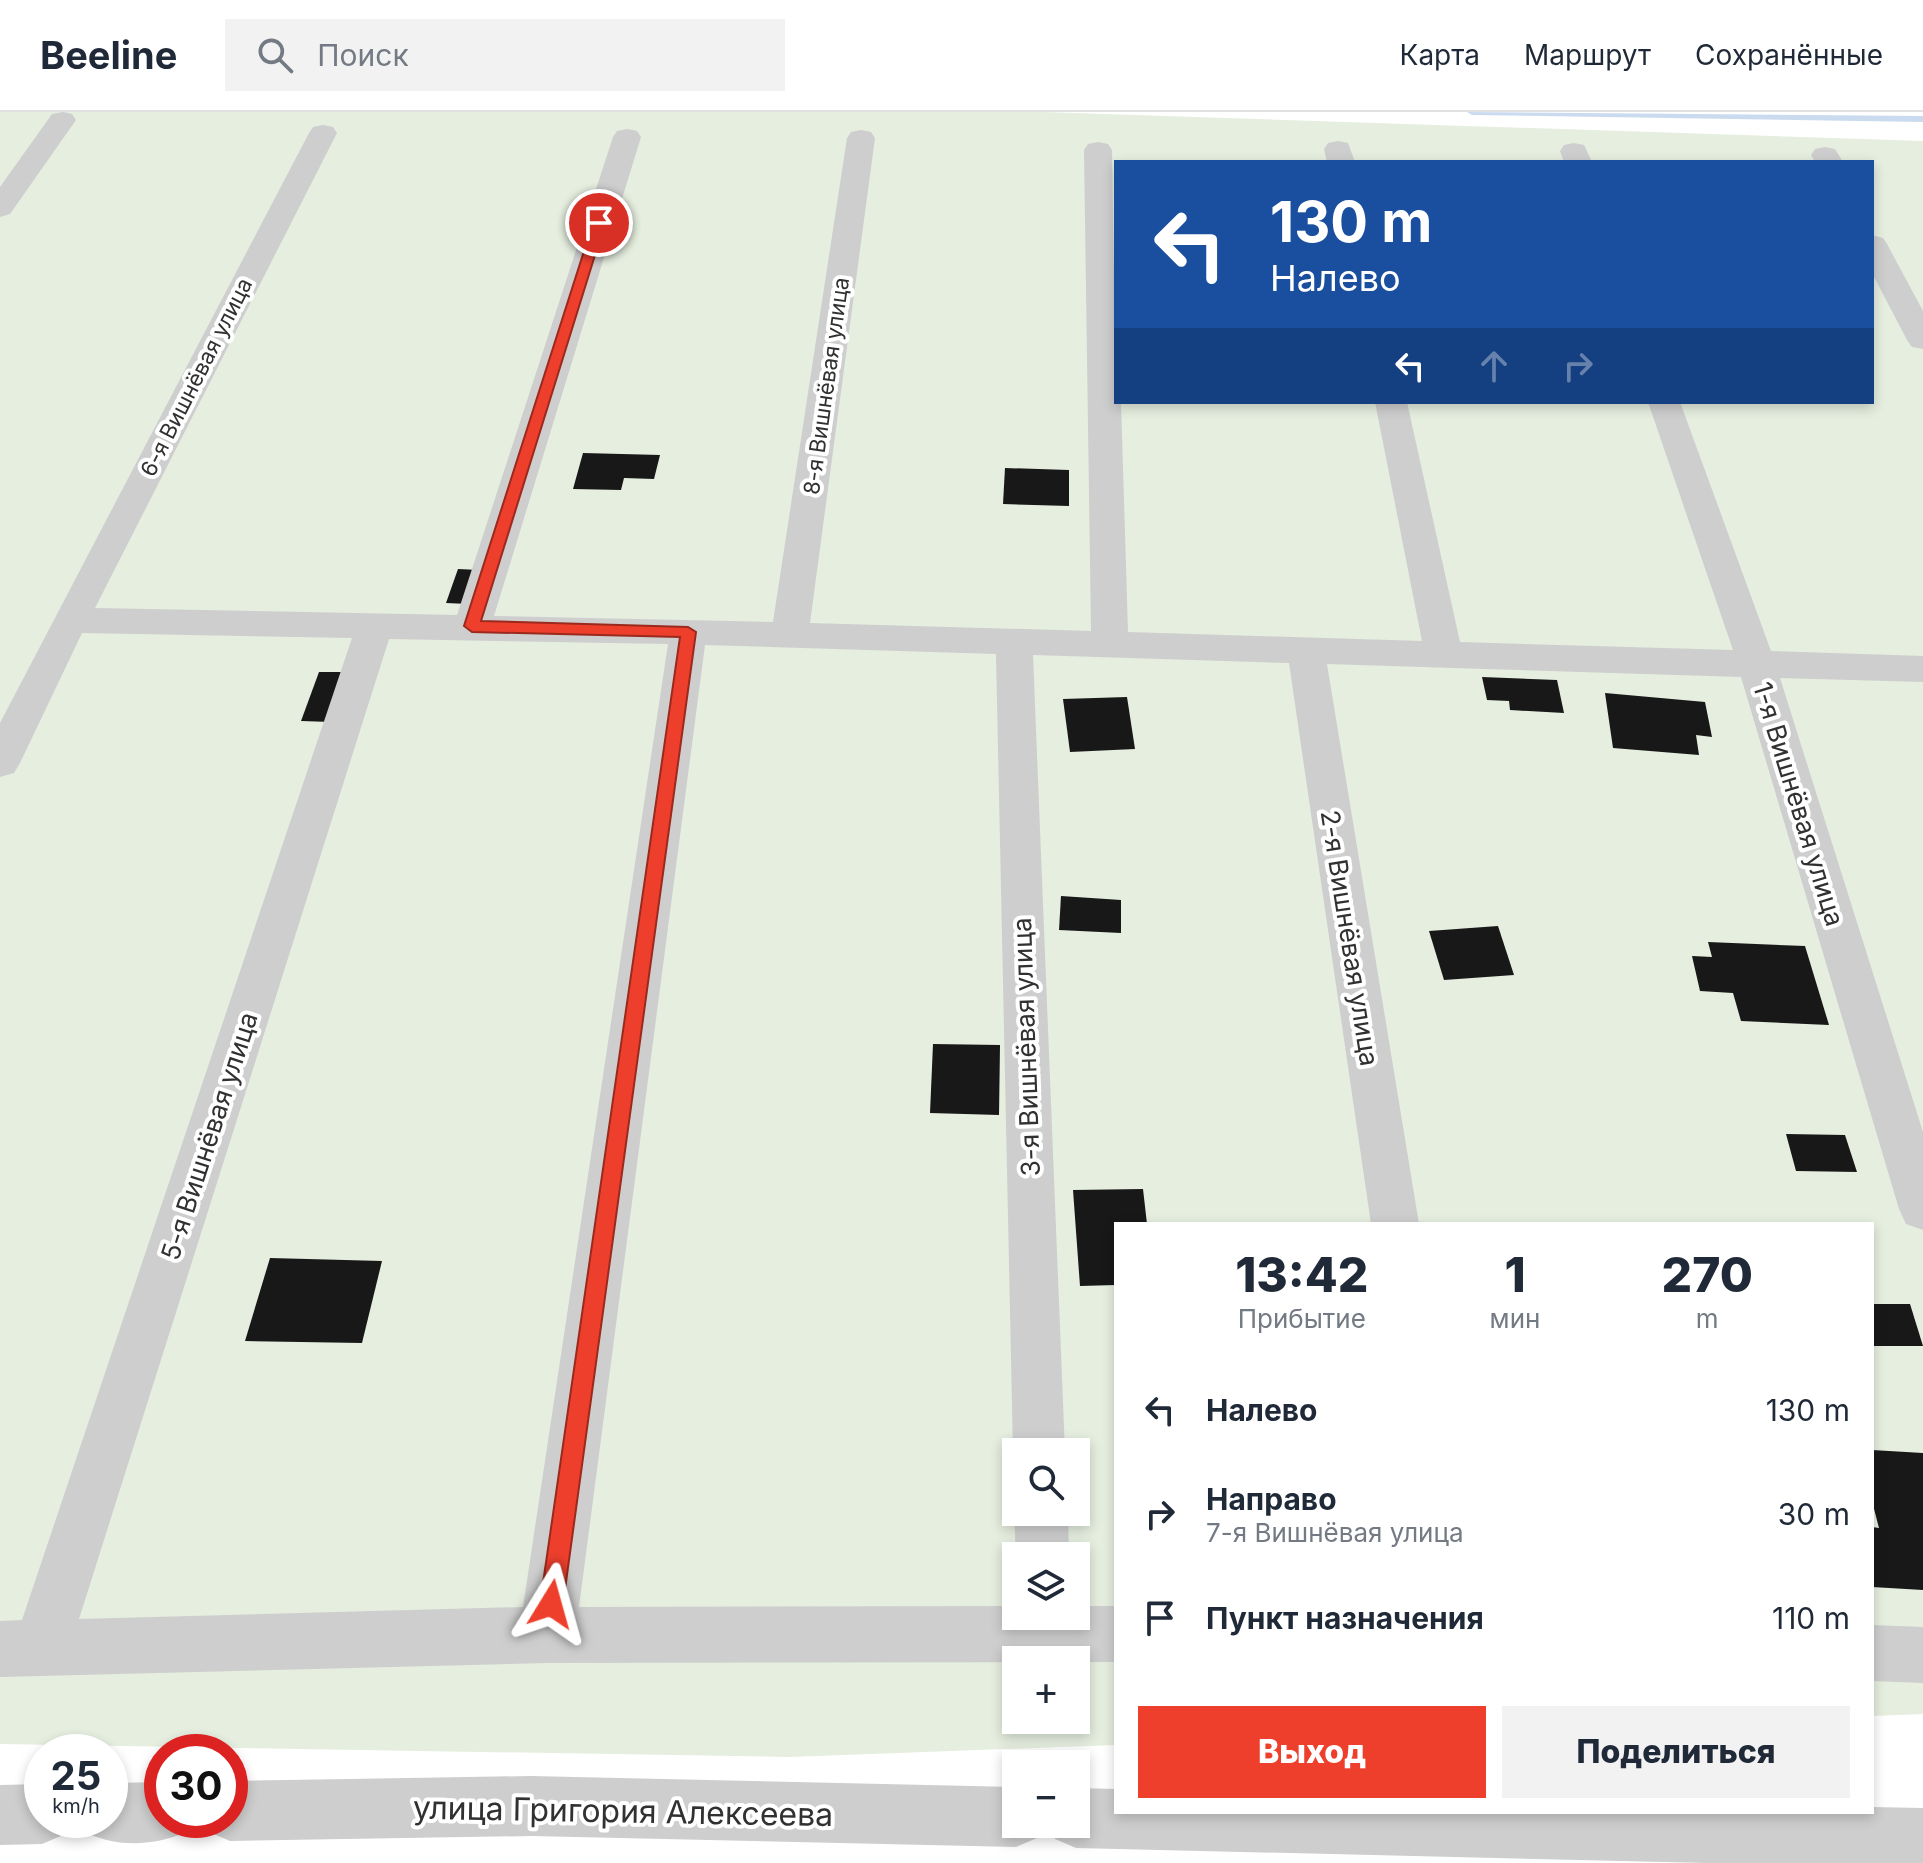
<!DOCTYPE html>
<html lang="ru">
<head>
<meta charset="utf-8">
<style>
	:root { --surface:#fff; --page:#f2f2f3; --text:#1f2937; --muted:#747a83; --line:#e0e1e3; --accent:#ee3f2d }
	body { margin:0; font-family:Inter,sans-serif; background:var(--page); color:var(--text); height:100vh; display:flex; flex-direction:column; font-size:30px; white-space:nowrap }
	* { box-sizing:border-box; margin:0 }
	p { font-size:26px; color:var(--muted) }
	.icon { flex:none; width:44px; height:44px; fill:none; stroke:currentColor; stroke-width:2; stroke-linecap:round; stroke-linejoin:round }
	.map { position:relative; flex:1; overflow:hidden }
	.side { position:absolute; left:1114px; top:1110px; width:760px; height:592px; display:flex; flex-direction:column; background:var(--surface); border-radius:0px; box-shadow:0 4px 12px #0003 }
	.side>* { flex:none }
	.top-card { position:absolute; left:1114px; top:48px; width:760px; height:244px; border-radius:0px; box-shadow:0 4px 12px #0003; background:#1a4fa0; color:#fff; overflow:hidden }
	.buttons { position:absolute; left:1002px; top:1326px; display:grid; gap:16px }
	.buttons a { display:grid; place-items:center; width:88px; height:88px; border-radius:0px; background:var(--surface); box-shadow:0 4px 12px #0003; font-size:40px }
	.speed { position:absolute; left:24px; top:1622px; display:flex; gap:16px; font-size:40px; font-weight:700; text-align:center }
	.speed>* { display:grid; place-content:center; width:104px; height:104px; border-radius:50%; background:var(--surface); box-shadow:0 4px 12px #0003; line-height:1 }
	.speed small { font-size:20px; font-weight:400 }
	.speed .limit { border:12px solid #d22; background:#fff; color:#111 }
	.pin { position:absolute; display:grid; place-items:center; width:68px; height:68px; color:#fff; margin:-34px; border:4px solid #fff; border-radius:50%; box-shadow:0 2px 8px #0007 }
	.me { position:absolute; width:88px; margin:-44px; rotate:8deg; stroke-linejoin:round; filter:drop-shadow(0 0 6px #0008) }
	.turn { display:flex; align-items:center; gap:28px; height:168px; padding:0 24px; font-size:36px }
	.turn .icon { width:104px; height:104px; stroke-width:2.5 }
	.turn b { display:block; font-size:56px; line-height:68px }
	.lanes { display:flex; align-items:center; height:76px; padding:0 24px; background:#0003; justify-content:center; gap:40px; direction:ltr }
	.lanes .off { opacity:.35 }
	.eta { display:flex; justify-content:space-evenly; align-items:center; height:136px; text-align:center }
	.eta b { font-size:48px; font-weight:800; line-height:56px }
	.action { display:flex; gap:16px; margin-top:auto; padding:16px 24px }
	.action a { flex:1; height:92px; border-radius:0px; background:var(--accent); color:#fff; font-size:32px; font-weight:800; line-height:92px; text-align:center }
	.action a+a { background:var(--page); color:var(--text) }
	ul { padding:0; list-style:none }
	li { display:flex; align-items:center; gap:24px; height:104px; padding:0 24px }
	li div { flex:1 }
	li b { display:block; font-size:30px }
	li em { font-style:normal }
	header { display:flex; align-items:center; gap:48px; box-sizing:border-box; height:112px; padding:0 40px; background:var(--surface); border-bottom:2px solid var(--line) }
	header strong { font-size:38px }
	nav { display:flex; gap:44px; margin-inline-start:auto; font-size:28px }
	.search { width:560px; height:72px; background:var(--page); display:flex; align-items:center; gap:20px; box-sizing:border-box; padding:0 28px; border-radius:0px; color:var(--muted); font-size:30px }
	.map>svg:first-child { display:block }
	.green { fill:#e5eedf; fill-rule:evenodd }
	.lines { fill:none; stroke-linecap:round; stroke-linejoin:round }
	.stream { fill:#cbdbef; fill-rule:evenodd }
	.building { fill:#181818 }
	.minor { fill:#cecece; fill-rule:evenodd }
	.route { fill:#ee3f2d; stroke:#9b291d; stroke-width:2 }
	.labels { text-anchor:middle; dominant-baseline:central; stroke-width:8; stroke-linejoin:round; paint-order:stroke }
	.far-street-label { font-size:22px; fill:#313131; stroke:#fff }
	.street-label { font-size:26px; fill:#313131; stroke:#fff }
	.near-street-label { font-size:32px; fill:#313131; stroke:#fff }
</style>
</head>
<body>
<header>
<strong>Beeline</strong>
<div class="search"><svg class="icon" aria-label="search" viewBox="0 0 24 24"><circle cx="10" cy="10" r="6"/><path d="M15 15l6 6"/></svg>Поиск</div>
<nav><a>Карта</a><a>Маршрут</a><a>Сохранённые</a></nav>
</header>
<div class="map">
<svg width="1923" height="1751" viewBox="0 0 1923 1751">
	<rect width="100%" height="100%" fill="#fff"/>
	<path class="green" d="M0 0H1043L1923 29V1602L1872 1604V1112H1116V1633L790 1645 0 1632ZM1116 50H1872V290H1116ZM1016 1340H1076V1400H1016ZM1016 1444H1076V1504H1016ZM1016 1548H1076V1608H1016Z"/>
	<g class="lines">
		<polygon class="stream" points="1467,0 1923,4 1923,10 1472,3"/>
	</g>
	<g class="building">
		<polygon points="583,341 660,343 654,367 624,366 621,378 573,377"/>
		<polygon points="1005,356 1069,358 1069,394 1003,392"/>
		<polygon points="458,457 479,458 468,492 446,491"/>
		<polygon points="319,560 349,560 331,610 301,609"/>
		<polygon points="1482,565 1557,568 1564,601 1510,598 1509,589 1487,588"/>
		<polygon points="1605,581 1705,590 1712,625 1696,623 1699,643 1613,636"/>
		<polygon points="1127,585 1135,637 1070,640 1063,587"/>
		<polygon points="1061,784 1121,788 1121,821 1059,818"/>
		<polygon points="1498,814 1514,863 1444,868 1429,819"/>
		<polygon points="1708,830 1805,834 1829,913 1741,909 1733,881 1700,879 1692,844 1712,845"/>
		<polygon points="933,932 1000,933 999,1003 930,1001"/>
		<polygon points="1786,1022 1845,1023 1857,1060 1796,1059"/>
		<polygon points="1143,1077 1147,1112 1116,1112 1116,1173 1080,1174 1073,1078"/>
		<polygon points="270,1146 382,1149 362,1231 245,1229"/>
		<polygon points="1872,1192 1910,1192 1923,1234 1872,1234"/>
		<polygon points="1872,1338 1923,1341 1923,1478 1872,1475 1872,1415 1879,1416 1872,1389"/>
	</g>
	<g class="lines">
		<g class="minor">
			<polygon points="63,0 72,2 76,8 10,102 0,105 0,75 52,2"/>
			<path d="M323 13 333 15 337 21 95 496 457 503 613 25 617 19 627 17 637 19 641 25 494 504 773 510 847 26 851 20 861 18 871 20 875 26 810 511 1091 519 1084 38 1088 32 1098 30 1108 32 1112 38 1116 290H1121L1128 520 1422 529 1375 290H1407L1460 530 1733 538 1648 290H1680L1771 539 1923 544V570L1780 566 1923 1020V1118L1906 1112 1899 1097 1741 565 1327 552 1419 1112H1371L1289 551 1033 543 1065 1340H1016V1348L1013 1340 996 542 705 533 579 1495 1016 1494V1504H1076V1494H1116V1550L547 1551 0 1565V1509L22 1508 352 526 82 521 20 651 14 661 0 665V611L309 21 313 15ZM389 527 668 532 523 1495 79 1507Z"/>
			<polygon points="1338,29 1348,31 1355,50 1327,50 1324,37 1328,31"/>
			<polygon points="1574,31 1584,33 1592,50 1564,50 1560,39 1564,33"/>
			<polygon points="1825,35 1835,37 1843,50 1815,50 1811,43 1815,37"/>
			<polygon points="1872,123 1883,126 1887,132 1923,199 1923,237 1912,235 1907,228 1872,161"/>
			<polygon points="1016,1395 1016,1400 1068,1400 1069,1444 1016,1444 1016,1447 1014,1400"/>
			<polygon points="1872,1513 1923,1515 1923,1571 1872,1569"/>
			<polygon points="531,1664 1016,1675 1016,1712 1043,1712 1037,1726 1016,1735 531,1724 230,1729 209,1720 204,1708 230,1708 230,1669"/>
			<path d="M162 1670V1708H189L183 1721C153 1734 119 1735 89 1722L83 1708H110V1671Z"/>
			<polygon points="42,1672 42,1708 69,1708 63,1723 42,1732 0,1733 0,1673"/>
			<polygon points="1076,1676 1116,1677 1116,1700 1872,1700 1872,1695 1923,1696 1923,1751 1707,1751 1076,1736 1055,1727 1049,1712 1076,1712"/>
		</g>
	</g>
	<polygon class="route" points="599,108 605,111 481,509 688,515 696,520 563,1492 560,1500 551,1503 543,1500 540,1492 680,525 472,520 464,514 593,111"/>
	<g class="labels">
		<g class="far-street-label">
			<text transform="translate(196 265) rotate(-63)">6-я Вишнёвая улица</text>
			<text transform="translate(826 274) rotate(-82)">8-я Вишнёвая улица</text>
		</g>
		<g class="street-label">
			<text transform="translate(1799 692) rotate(73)">1-я Вишнёвая улица</text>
			<text transform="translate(1350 826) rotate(81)">2-я Вишнёвая улица</text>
			<text transform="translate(1026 935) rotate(-92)">3-я Вишнёвая улица</text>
			<text transform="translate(209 1024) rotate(-72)">5-я Вишнёвая улица</text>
		</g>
		<g class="near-street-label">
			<text transform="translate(623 1699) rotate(1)">улица Григория Алексеева</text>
		</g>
	</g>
</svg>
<div class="buttons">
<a><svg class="icon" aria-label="search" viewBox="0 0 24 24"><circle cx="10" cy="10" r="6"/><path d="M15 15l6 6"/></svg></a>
<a><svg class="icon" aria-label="layers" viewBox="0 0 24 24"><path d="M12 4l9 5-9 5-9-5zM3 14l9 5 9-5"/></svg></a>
<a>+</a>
<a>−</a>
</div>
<div class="speed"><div>25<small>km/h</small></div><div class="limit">30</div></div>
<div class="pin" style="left:599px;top:111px;background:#d93025"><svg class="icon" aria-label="arrive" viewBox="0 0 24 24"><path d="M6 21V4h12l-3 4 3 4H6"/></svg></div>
<svg class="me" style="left:551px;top:1492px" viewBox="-20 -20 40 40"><path d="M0-17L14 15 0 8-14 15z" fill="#ee3f2d" stroke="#fff" stroke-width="4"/></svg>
<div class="top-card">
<div class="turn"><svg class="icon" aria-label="left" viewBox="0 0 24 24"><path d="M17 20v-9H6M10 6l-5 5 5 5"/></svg><div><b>130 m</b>Налево</div></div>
<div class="lanes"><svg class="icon" aria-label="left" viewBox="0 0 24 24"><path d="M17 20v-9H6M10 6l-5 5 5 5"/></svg><svg class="icon off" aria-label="ahead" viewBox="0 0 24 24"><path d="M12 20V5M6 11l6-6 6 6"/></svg><svg class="icon off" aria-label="right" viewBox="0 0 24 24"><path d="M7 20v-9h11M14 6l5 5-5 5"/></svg></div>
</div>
<section class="side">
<div class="eta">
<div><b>13:42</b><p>Прибытие</p></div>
<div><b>1</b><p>мин</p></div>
<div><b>270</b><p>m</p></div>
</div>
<ul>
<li><svg class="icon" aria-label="left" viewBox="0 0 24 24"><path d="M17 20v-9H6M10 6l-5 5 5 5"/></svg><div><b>Налево</b></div><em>130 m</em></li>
<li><svg class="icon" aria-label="right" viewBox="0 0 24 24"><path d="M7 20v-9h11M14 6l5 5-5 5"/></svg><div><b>Направо</b><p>7-я Вишнёвая улица</p></div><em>30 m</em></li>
<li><svg class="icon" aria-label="arrive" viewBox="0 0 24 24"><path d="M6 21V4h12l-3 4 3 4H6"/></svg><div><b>Пункт назначения</b></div><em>110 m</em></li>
</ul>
<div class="action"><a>Выход</a><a>Поделиться</a></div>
</section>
</div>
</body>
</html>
